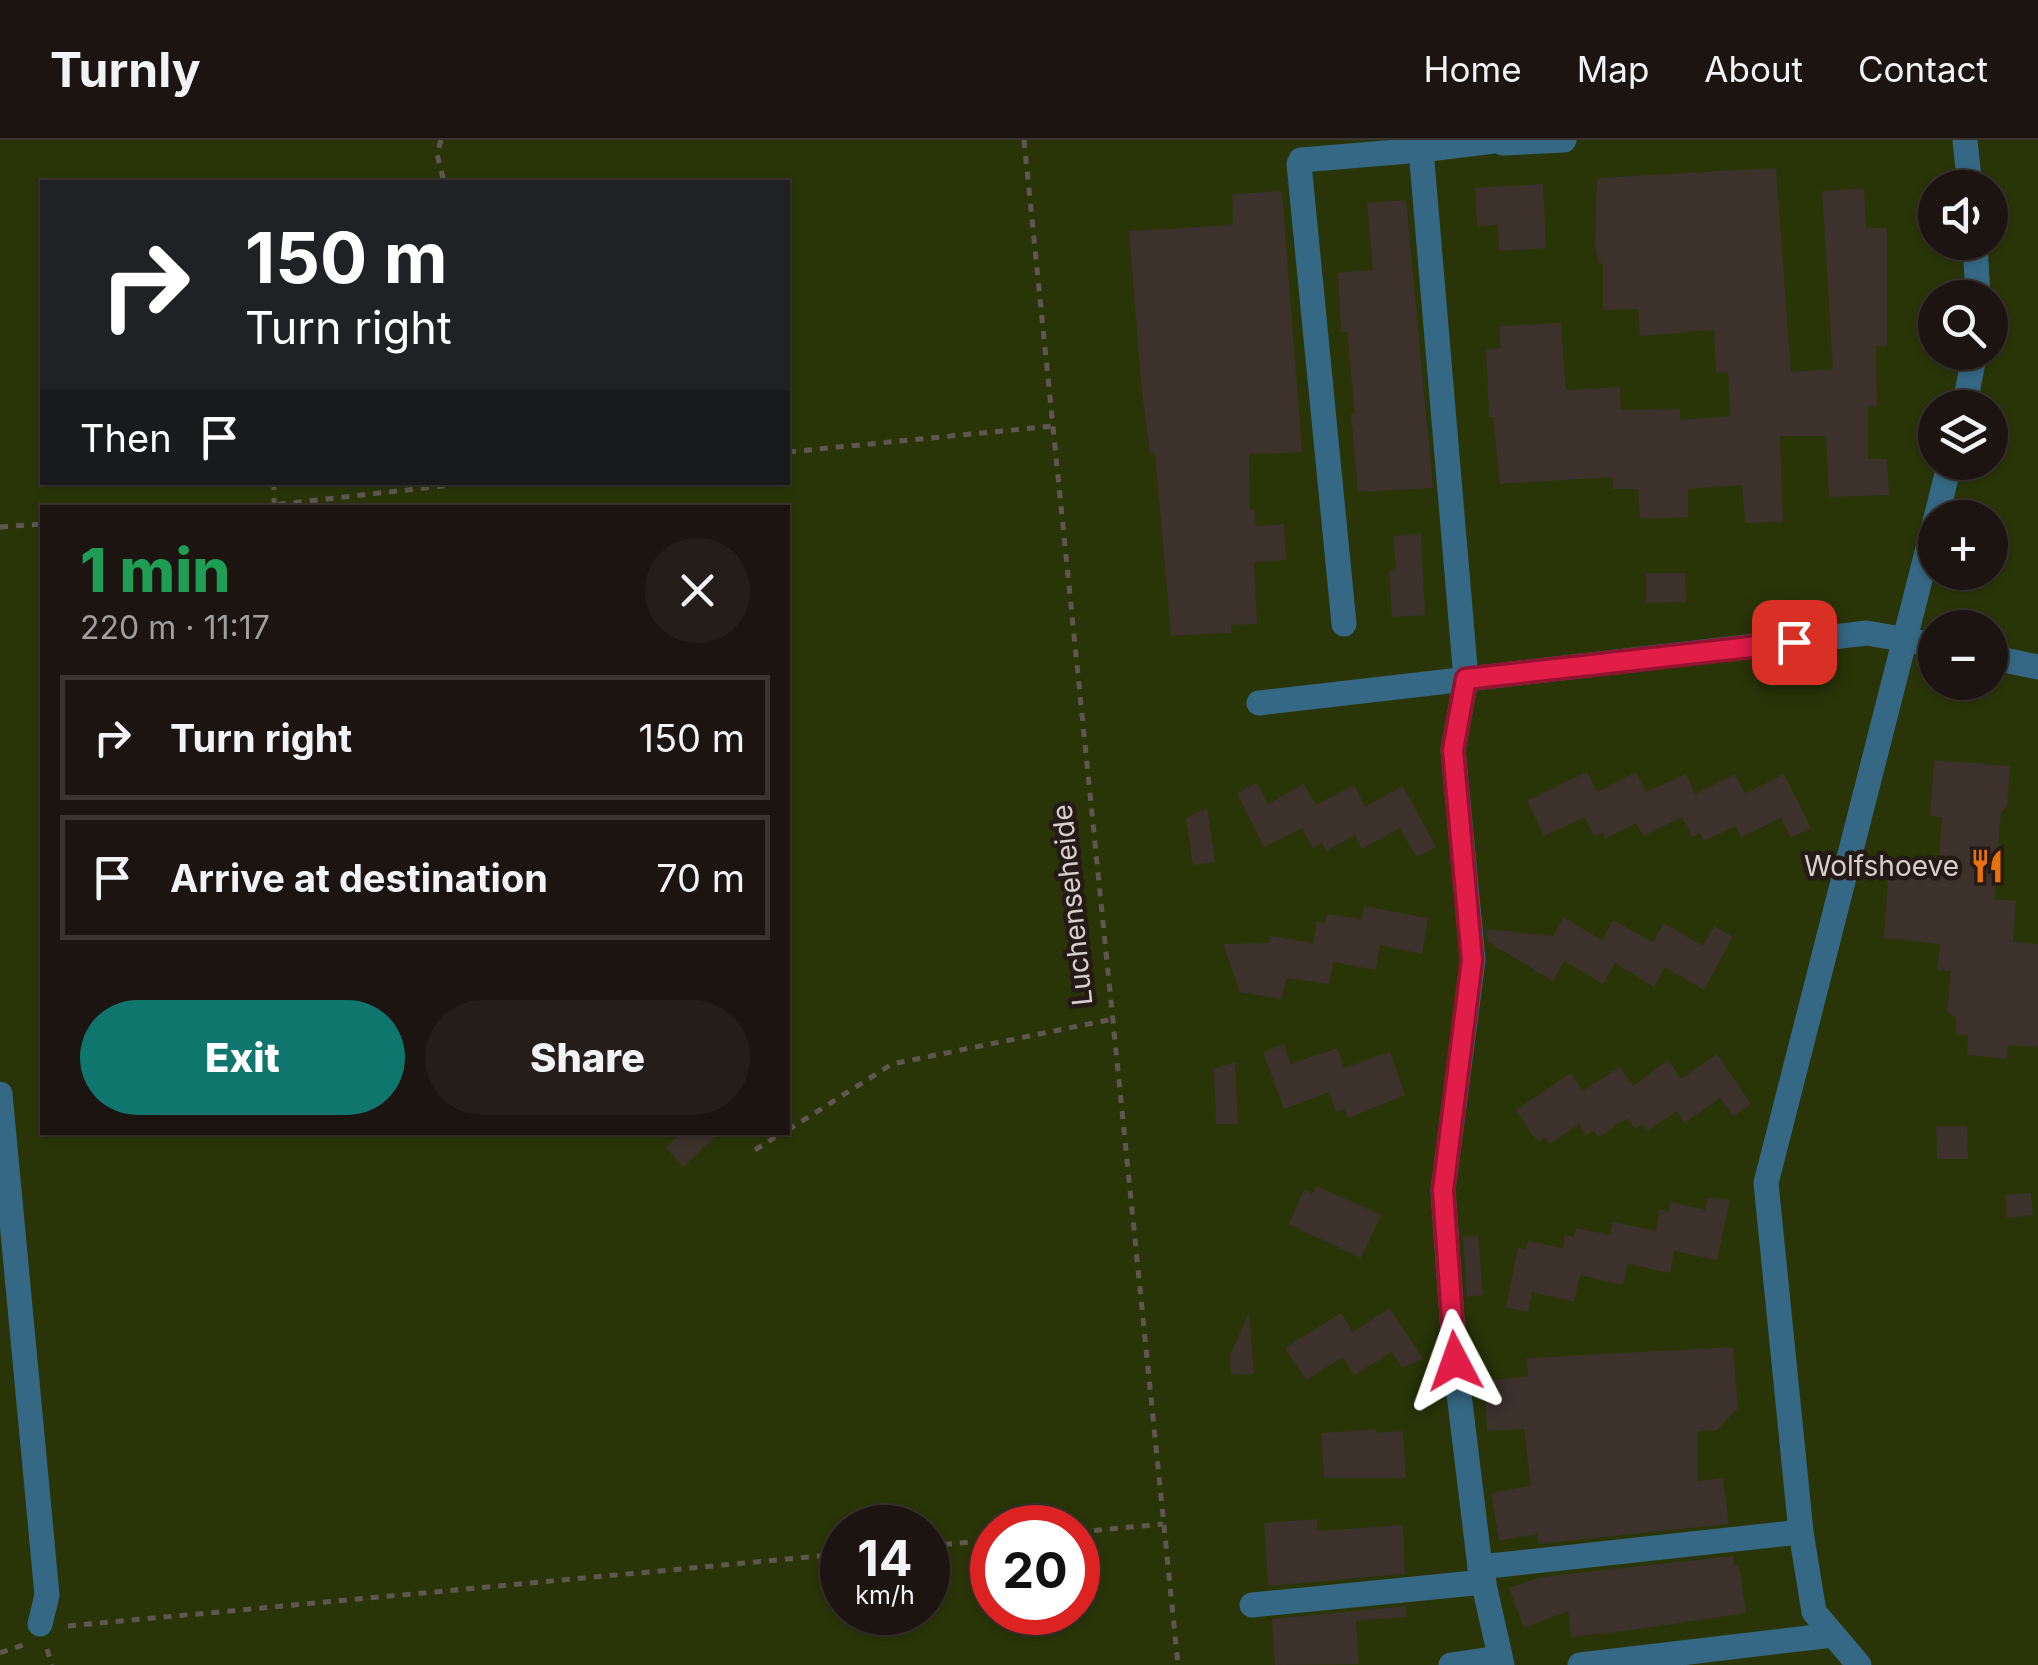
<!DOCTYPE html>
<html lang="en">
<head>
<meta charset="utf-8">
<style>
	:root { --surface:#1c1410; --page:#251d19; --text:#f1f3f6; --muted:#a09e9f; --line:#3a3330; --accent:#0f766e }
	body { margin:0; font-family:Inter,sans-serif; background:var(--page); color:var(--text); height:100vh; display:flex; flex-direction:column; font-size:38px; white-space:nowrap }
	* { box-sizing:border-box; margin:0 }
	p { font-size:32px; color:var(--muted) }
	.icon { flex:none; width:55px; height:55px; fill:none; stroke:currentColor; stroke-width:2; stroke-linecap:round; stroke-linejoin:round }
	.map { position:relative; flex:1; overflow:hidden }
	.panel { position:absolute; left:40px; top:365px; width:750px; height:630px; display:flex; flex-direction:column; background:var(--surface); border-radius:0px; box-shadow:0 2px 8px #0004,0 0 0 2px var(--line) }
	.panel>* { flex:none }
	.banner { position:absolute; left:40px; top:40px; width:750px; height:305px; border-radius:0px; box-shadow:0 2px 8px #0004,0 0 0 2px var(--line); background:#202124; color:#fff; overflow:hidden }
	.buttons { position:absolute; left:1918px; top:30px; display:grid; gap:20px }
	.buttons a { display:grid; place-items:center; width:90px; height:90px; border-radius:50%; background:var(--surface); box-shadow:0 2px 8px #0004,0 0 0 2px var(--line); font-size:50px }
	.speed { position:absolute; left:820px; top:1365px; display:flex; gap:20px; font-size:50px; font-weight:700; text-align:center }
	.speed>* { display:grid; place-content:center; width:130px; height:130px; border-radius:50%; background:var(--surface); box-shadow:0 2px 8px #0004,0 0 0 2px var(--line); line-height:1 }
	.speed small { font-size:25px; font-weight:400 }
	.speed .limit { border:15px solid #d22; background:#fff; color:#111 }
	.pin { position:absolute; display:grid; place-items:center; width:85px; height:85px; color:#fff; margin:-42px; border-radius:20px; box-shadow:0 5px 15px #0006 }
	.me { position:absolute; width:110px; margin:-55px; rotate:356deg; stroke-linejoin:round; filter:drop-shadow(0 0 8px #0008) }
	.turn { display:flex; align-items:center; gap:35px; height:210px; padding:0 40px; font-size:45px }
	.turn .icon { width:130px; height:130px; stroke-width:2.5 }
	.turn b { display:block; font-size:70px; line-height:85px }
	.then { display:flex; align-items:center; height:95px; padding:0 40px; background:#0003; gap:20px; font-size:38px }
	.round { display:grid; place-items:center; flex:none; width:105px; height:105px; border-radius:52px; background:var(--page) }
	.head { display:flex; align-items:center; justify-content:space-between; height:170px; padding:0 40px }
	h1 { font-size:60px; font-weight:800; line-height:75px; color:#1e9e55 }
	.cta { display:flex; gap:20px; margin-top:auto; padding:20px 40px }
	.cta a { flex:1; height:115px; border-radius:60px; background:var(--accent); color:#fff; font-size:40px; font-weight:800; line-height:115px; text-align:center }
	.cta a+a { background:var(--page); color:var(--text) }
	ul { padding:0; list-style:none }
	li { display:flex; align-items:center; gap:30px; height:125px; margin:0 20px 15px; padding:0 20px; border:5px solid var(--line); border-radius:0px }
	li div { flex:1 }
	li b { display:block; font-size:38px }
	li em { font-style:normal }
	header { display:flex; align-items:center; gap:60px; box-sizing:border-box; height:140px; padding:0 50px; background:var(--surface); border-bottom:2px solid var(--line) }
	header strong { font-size:48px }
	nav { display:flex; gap:55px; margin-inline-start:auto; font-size:35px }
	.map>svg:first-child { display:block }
	.green { fill:#293507; fill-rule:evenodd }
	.building { fill:#3d312c }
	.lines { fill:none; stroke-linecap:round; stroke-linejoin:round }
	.path { stroke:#605651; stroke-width:5; stroke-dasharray:8 8; stroke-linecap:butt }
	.minor { stroke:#356884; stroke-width:25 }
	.route-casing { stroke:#92132f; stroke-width:25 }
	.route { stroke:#e11d48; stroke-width:18 }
	.labels { text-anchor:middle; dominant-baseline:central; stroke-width:9; stroke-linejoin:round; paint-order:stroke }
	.poi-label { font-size:28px; fill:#d7cfcc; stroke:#251a15; text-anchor:end }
	.street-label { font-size:28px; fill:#d7cfcc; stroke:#251a15 }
</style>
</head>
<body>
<header>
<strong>Turnly</strong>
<nav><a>Home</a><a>Map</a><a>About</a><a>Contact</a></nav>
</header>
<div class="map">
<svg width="2038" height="1525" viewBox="0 0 2038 1525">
	<rect width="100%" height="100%" fill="#251a15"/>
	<path class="green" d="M0 0H2038V1525H0ZM42 42H788V342H42ZM1935 48H1990V102H1935ZM1935 158H1990V212H1935ZM1935 268H1990V322H1935ZM42 368H788V992H42ZM1935 378H1990V432H1935ZM1935 488H1990V542H1935ZM842 1388H928V1472H842ZM992 1388H1078V1472H992Z"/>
	<g class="building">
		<polygon points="1776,28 1791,232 1833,229 1822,51 1864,48 1866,88 1887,88 1887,206 1876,206 1877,267 1868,266 1868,319 1887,319 1889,355 1829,357 1826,296 1780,296 1783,382 1745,383 1742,345 1688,349 1688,377 1640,379 1638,349 1613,349 1612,337 1500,344 1493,277 1489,277 1486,210 1501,208 1499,186 1561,183 1566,250 1620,247 1621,270 1680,269 1680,280 1730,276 1728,232 1716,233 1714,190 1640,196 1638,169 1603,170 1603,123 1598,123 1595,105 1597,38"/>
		<polygon points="1543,44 1546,108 1499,111 1498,84 1477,86 1475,48"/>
		<polygon points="1282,51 1302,312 1249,314 1250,369 1254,369 1256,386 1284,384 1286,420 1254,422 1257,484 1231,485 1231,493 1171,496 1155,313 1150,314 1141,243 1129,91 1233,85 1232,54"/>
		<polygon points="1406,60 1433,348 1358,352 1351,274 1355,274 1347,192 1341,192 1338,133 1373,130 1367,63"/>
		<polygon points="1421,394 1425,475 1392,477 1389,430 1396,430 1393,396"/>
		<polygon points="1646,433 1685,433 1686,462 1646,463"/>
		<polygon points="1934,620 2010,626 2007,666 2001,672 1994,759 2016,761 2013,802 2038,804 2038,907 2008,905 2007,919 1967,915 1968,895 1955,894 1956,878 1947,872 1951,831 1937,830 1940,804 1884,798 1889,726 1938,730 1942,677 1930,676"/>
		<polygon points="1587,632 1597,652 1636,632 1646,652 1686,634 1695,654 1735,634 1745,654 1784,634 1811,688 1791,698 1781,678 1741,697 1736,686 1704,701 1700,693 1692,697 1682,677 1643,696 1636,683 1605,699 1602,692 1594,696 1585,677 1544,696 1527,661"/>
		<polygon points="1257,643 1268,664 1304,644 1316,665 1354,645 1365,667 1403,646 1436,707 1416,717 1400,688 1362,709 1355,695 1326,711 1322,703 1313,708 1302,688 1264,707 1237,653"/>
		<polygon points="1207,668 1215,722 1193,725 1186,678"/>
		<polygon points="1364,766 1428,778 1422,814 1380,805 1376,830 1333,822 1329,844 1286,838 1282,859 1240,852 1223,804 1269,803 1270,796 1313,803 1317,781 1325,783 1327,774 1362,779"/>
		<polygon points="1563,777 1602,800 1613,780 1653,802 1664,783 1703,806 1714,786 1733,797 1704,850 1665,827 1654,847 1615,823 1603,844 1564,821 1553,841 1488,802 1486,789 1553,796"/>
		<polygon points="1284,905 1291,924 1337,908 1344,928 1390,912 1405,955 1348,978 1345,969 1336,972 1329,952 1284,969 1263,912"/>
		<polygon points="1717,914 1751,964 1733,976 1720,958 1684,983 1677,971 1647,991 1642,984 1635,989 1628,978 1598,997 1594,991 1586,995 1579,984 1550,1004 1545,997 1538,1002 1516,970 1571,933 1583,951 1620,927 1633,946 1668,920 1681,939"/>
		<polygon points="1235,922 1238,984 1216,984 1214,929"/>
		<polygon points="1936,986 1967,986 1968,1019 1937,1019"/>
		<polygon points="682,992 720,992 683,1027 666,1008"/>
		<polygon points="1316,1046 1381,1075 1361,1118 1289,1084 1304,1050 1312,1054"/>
		<polygon points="2031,1053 2033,1075 2007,1078 2005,1055"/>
		<polygon points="1708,1058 1730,1060 1717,1120 1674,1111 1670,1133 1628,1124 1623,1145 1580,1135 1574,1162 1532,1152 1528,1172 1506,1167 1518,1108 1526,1110 1528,1101 1563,1108 1565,1095 1574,1097 1576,1088 1610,1095 1613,1082 1656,1091 1660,1069 1669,1071 1670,1062 1705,1070"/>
		<polygon points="1478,1095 1483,1155 1467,1157 1463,1097"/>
		<polygon points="1390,1168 1423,1219 1402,1228 1392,1212 1354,1235 1343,1217 1306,1240 1285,1208 1341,1173 1353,1192"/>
		<polygon points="1249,1173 1254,1234 1231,1235 1230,1215"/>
		<polygon points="1733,1207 1738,1268 1717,1290 1698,1291 1698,1341 1723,1338 1729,1384 1538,1404 1537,1394 1499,1401 1491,1353 1531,1346 1524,1289 1487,1291 1484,1241 1528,1236 1527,1218"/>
		<polygon points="1376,1289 1376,1293 1403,1291 1406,1338 1324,1338 1321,1293"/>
		<polygon points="1317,1379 1318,1391 1403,1385 1405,1434 1268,1446 1264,1383"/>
		<polygon points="1733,1416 1734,1426 1739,1425 1746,1473 1625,1491 1571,1497 1568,1471 1524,1488 1509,1448 1541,1437"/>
		<polygon points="1406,1466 1407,1477 1356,1481 1359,1524 1275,1525 1272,1479"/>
	</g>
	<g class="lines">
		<g class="path">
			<polyline points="441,0 437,14 444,42"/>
			<polyline points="1024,0 1178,1525"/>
			<polyline points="788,312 1053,286"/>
			<polyline points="274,342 274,365"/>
			<polyline points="246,368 478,342"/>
			<polyline points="0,387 42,384"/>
			<polyline points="788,990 892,924 1113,879"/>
			<polyline points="755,1010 783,992"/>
			<polyline points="1078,1392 1163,1384"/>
			<polyline points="928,1406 992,1400"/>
			<polyline points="68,1486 842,1414"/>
			<polyline points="47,1509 52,1525"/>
			<polyline points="0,1513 23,1505"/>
		</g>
		<g class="minor">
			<polyline points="1965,0 1970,48"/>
			<polyline points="1503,3 1564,0"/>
			<polyline points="1975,102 1978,158"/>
			<polyline points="1964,268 1975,212"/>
			<polyline points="1936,378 1950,322"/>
			<polyline points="1344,484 1299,24 1301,20 1421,10"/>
			<polyline points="1990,517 2038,527"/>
			<polyline points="1259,563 1867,493 1935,505"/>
			<polyline points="0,954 47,1455 40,1484"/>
			<polyline points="1480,1427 1801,1392"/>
			<polyline points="1252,1465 1484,1442"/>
			<polyline points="1451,1525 1499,1518"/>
			<polyline points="1502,1525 1480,1427 1455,1221 1443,1050 1473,820 1453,610 1466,539 1421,10 1502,0"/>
			<polyline points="1580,1525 1833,1495"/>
			<polyline points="1859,1525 1814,1472 1801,1392 1766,1043 1935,381"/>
		</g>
	</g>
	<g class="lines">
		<g class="route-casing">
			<polyline id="route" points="1455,1221 1443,1050 1472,820 1453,610 1466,539 1794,502"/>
		</g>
		<use href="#route" class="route"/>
	</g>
	<defs>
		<g id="restaurant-bare" transform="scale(2.7)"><path d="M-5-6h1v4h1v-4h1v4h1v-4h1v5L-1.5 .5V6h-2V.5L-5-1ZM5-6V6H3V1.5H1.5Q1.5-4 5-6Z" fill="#e8710a" stroke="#251a15" stroke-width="2.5" paint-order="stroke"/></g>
	</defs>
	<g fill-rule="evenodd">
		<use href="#restaurant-bare" x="1987" y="726"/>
	</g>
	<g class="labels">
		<g class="poi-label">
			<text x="1959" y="726">Wolfshoeve</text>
		</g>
		<g class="street-label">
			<text transform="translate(1072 765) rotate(-96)">Luchenseheide</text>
		</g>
	</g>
</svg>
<div class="buttons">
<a><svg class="icon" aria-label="sound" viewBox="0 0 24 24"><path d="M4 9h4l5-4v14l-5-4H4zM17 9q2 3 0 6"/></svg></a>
<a><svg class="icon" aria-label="search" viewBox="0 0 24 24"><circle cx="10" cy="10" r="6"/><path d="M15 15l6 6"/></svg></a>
<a><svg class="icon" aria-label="layers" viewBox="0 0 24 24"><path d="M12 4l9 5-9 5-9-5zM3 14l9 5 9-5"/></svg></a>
<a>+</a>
<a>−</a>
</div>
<div class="speed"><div>14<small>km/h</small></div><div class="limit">20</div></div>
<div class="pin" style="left:1794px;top:502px;background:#d93025"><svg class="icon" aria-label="arrive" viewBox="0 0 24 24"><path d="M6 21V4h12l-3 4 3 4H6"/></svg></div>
<svg class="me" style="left:1455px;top:1221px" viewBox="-20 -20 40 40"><path d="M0-17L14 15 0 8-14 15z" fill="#e11d48" stroke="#fff" stroke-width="4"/></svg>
<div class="banner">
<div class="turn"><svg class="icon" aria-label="right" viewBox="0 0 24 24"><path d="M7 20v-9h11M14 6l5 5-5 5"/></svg><div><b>150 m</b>Turn right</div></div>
<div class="then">Then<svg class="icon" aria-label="arrive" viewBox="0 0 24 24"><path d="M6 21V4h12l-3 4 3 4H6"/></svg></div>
</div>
<section class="panel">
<div class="head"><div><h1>1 min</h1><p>220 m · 11:17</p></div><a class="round"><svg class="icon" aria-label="close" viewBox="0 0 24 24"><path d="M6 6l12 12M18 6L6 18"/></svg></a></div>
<ul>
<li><svg class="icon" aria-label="right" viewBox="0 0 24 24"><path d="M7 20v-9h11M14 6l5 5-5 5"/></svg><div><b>Turn right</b></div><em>150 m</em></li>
<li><svg class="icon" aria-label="arrive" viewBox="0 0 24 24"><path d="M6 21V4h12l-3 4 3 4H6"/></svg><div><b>Arrive at destination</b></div><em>70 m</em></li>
</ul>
<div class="cta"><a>Exit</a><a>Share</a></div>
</section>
</div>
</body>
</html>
